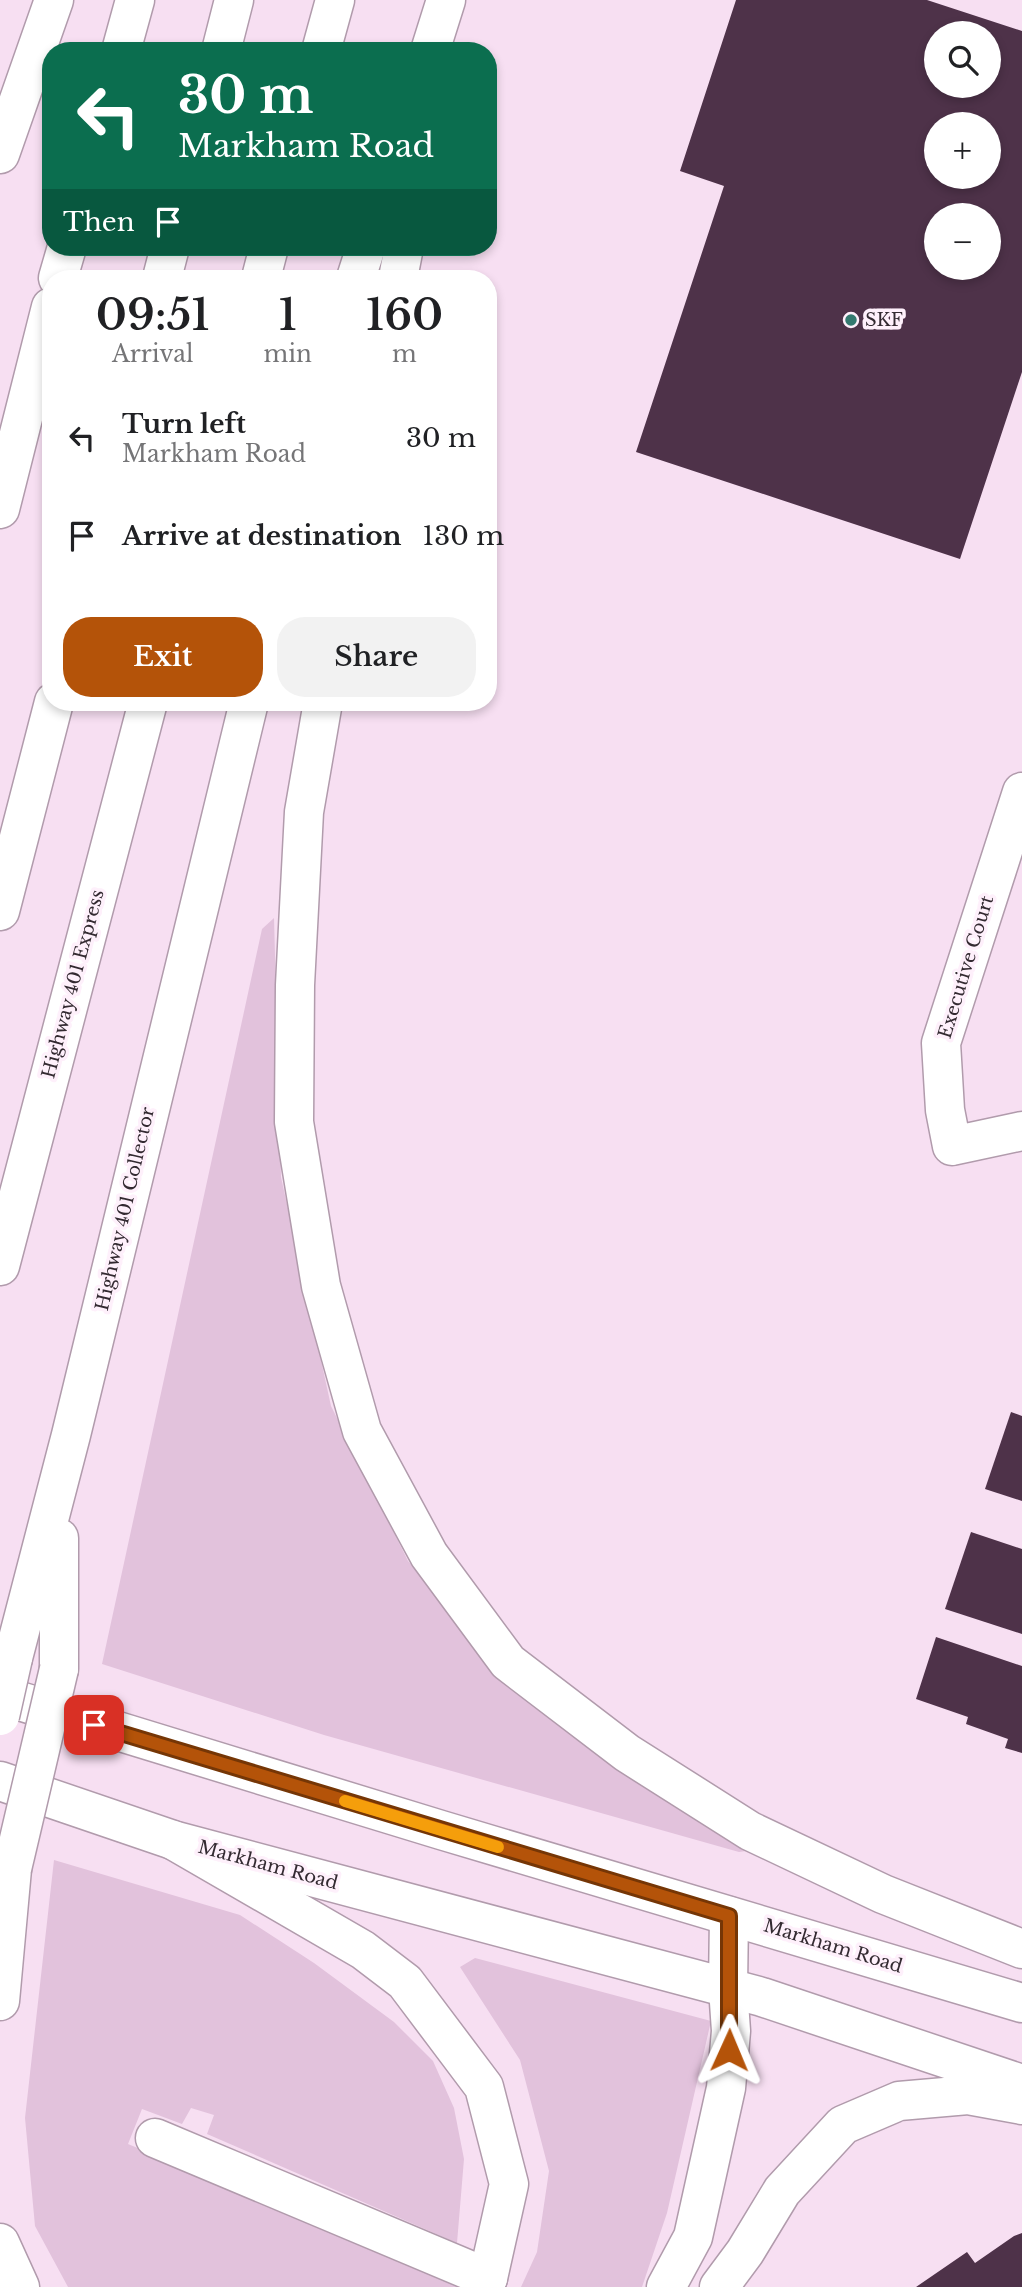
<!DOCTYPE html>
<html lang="en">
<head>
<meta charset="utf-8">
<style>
	:root { --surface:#fff; --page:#f2f2f2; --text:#202124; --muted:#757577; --accent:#b45309 }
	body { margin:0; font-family:"Libre Baskerville",serif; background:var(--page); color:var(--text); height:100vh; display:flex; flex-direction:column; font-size:26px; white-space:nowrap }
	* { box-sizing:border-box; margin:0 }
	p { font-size:23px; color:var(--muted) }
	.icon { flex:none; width:38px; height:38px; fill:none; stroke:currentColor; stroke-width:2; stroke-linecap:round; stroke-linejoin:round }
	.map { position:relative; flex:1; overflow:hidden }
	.sheet { position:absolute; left:42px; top:270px; width:455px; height:441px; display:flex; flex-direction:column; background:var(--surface); border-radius:28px; box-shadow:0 4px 10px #0003 }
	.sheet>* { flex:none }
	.hud { position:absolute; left:42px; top:42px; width:455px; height:214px; border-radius:28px; box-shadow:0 4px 10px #0003; background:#0b6e4f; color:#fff; overflow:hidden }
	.fabs { position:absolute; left:924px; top:21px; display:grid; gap:14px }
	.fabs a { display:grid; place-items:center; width:77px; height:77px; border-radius:50%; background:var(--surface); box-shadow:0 4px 10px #0003; font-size:35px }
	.pin { position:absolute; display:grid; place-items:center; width:60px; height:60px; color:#fff; margin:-30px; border-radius:14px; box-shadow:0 4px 10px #0006 }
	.me { position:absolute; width:77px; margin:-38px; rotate:1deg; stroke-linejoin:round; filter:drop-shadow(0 0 5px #0008) }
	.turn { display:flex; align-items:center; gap:24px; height:147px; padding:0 21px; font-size:32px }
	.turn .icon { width:91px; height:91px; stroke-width:2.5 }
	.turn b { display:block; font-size:49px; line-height:60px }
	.then { display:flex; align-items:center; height:66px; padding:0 21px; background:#0003; gap:14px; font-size:26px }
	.eta { display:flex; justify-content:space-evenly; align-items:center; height:119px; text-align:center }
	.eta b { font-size:42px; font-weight:600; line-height:49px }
	.button { display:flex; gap:14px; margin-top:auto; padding:14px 21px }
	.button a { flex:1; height:80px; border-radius:28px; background:var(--accent); color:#fff; font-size:28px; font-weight:600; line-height:80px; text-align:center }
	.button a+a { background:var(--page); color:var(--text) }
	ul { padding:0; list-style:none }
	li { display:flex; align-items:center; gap:21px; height:98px; padding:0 21px }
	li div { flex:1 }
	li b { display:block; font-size:26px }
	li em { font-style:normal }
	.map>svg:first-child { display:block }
	.green { fill:#e2c2dc }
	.building { fill:#4e3249; fill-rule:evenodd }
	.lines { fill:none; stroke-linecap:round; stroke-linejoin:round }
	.minor-casing { stroke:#b19bac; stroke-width:41 }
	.major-casing { stroke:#b19bac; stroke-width:41 }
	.highway-casing { stroke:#b19bac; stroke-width:41 }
	.minor { stroke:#fff; stroke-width:38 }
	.major { stroke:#fff; stroke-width:38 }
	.highway { stroke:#fff; stroke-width:38 }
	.highway-bridge-casing { stroke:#b19bac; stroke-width:41; stroke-linecap:butt }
	.highway-bridge { stroke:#fff; stroke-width:38 }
	.route-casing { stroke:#753606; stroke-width:18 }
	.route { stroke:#b45309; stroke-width:12 }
	.slow { stroke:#f59e0b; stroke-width:12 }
	.poi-dot { fill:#33796f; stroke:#fef0fb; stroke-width:2.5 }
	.labels { text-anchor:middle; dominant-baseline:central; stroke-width:7; stroke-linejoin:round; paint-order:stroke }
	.poi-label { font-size:18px; fill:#332a31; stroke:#fef0fb; text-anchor:start }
	.street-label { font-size:18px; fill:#332a31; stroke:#fef0fb }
</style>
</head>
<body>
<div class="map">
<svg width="1022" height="2287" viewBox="0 0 1022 2287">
	<rect width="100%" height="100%" fill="#f7dff2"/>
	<g class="green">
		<polygon points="274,918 281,1177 331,1406 408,1561 523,1692 760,1849 739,1852 324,1735 102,1664 262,929"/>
		<polygon points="54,1860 240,1915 314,1963 394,2022 433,2061 454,2108 464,2159 457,2243 207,2134 214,2115 191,2108 182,2124 142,2109 128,2144 468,2285 467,2287 68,2287 35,2226 25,2118"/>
		<polygon points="475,1958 711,2021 667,2213 642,2287 521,2287 537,2252 549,2171 520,2060 460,1967"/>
	</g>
	<g class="building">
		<path d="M736 0H927L1022 31V372L960 559 636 452 724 186 680 171ZM936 33H989V86H936ZM936 124H989V177H936ZM936 215H989V268H936Z"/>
		<polygon points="1011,1412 1022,1416 1022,1501 985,1489"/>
		<polygon points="971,1532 1022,1549 1022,1634 945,1609"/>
		<polygon points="936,1637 1022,1666 1022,1753 1005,1748 1008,1739 966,1724 968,1717 916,1699"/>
		<polygon points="1022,2233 1022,2287 916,2287 967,2252 975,2263 1014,2236"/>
	</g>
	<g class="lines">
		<g class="minor-casing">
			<g id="minor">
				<polyline points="1022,792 941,1043 945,1110 952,1146 1022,1131"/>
				<polyline points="155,2138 488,2278"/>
			</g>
		</g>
		<g class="major-casing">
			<g id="major">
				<polyline points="0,1695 441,1830 1022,2003"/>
				<polyline points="0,1781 173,1840 762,1997 1022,2084"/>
			</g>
		</g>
		<g class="highway-casing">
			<g id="highway">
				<polyline points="121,51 135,0"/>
				<polyline points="221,51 234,0"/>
				<polyline points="321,51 335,0"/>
				<polyline points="430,51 446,0"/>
				<polyline points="0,154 54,0"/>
				<polyline points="58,278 67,247"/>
				<polyline points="162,278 170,247"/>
				<polyline points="261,278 269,247"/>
				<polyline points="356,278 366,247"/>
				<polyline points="398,278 404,247"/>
				<polyline points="0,509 51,307"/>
				<polyline points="323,702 304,812 295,985 294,1122 321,1286 362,1431 429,1555 508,1662 627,1753 750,1831 883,1894 1022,1949"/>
				<polyline points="0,911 54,702"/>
				<polyline points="0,1266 148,702"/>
				<polyline points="13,1658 71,1435 249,702"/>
				<polyline points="59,1669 59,1538"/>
				<polyline points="173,1840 363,1950 405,1982 484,2087 509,2184 488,2278 483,2287"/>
				<polyline points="0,2001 12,1869"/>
				<polyline points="0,2243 20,2287"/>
				<polyline points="666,2287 693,2237 726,2088 731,2031 728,1988 729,1916"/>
				<polyline points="719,2287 745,2252 782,2191 843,2125 899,2101 968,2095 1022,2105"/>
			</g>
		</g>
		<use href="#minor" class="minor"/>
		<use href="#major" class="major"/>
		<use href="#highway" class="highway"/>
		<g class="highway-bridge-casing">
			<g id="highway-bridge">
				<polyline points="0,1716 13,1658"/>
				<polyline points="12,1869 59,1669"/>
			</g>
		</g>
		<use href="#highway-bridge" class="highway-bridge"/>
	</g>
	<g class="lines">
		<g class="route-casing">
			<polyline id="route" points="94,1725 729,1916 729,2050"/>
		</g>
		<use href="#route" class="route"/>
		<polyline class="slow" points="345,1801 498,1847"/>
	</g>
	<circle class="poi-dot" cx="851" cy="320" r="7"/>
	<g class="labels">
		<g class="poi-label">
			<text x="865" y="320">SKF</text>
		</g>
		<g class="street-label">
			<text transform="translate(966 967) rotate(-73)">Executive Court</text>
			<text transform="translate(73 984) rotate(-75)">Highway 401 Express</text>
			<text transform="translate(125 1209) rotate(-77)">Highway 401 Collector</text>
			<text transform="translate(268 1865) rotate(15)">Markham Road</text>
			<text transform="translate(833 1946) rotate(17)">Markham Road</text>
		</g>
	</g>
</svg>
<div class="fabs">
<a><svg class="icon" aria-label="search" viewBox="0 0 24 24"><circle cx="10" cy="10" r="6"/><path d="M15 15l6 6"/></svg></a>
<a>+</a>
<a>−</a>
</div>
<div class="pin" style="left:94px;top:1725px;background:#d93025"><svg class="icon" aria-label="arrive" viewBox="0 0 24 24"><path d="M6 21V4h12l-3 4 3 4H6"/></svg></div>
<svg class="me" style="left:729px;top:2050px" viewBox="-20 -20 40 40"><path d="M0-17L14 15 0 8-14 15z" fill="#b45309" stroke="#fff" stroke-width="4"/></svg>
<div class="hud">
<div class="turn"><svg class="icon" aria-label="left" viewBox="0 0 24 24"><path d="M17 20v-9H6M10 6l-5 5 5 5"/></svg><div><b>30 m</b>Markham Road</div></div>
<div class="then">Then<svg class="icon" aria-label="arrive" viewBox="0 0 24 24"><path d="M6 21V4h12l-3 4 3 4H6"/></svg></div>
</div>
<section class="sheet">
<div class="eta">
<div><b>09:51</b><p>Arrival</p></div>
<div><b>1</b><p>min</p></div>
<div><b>160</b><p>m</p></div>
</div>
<ul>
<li><svg class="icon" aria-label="left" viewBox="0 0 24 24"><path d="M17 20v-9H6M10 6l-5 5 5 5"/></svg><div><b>Turn left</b><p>Markham Road</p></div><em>30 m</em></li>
<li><svg class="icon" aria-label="arrive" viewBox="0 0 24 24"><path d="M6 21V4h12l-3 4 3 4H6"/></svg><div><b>Arrive at destination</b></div><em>130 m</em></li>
</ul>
<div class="button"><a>Exit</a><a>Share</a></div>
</section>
</div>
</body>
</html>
